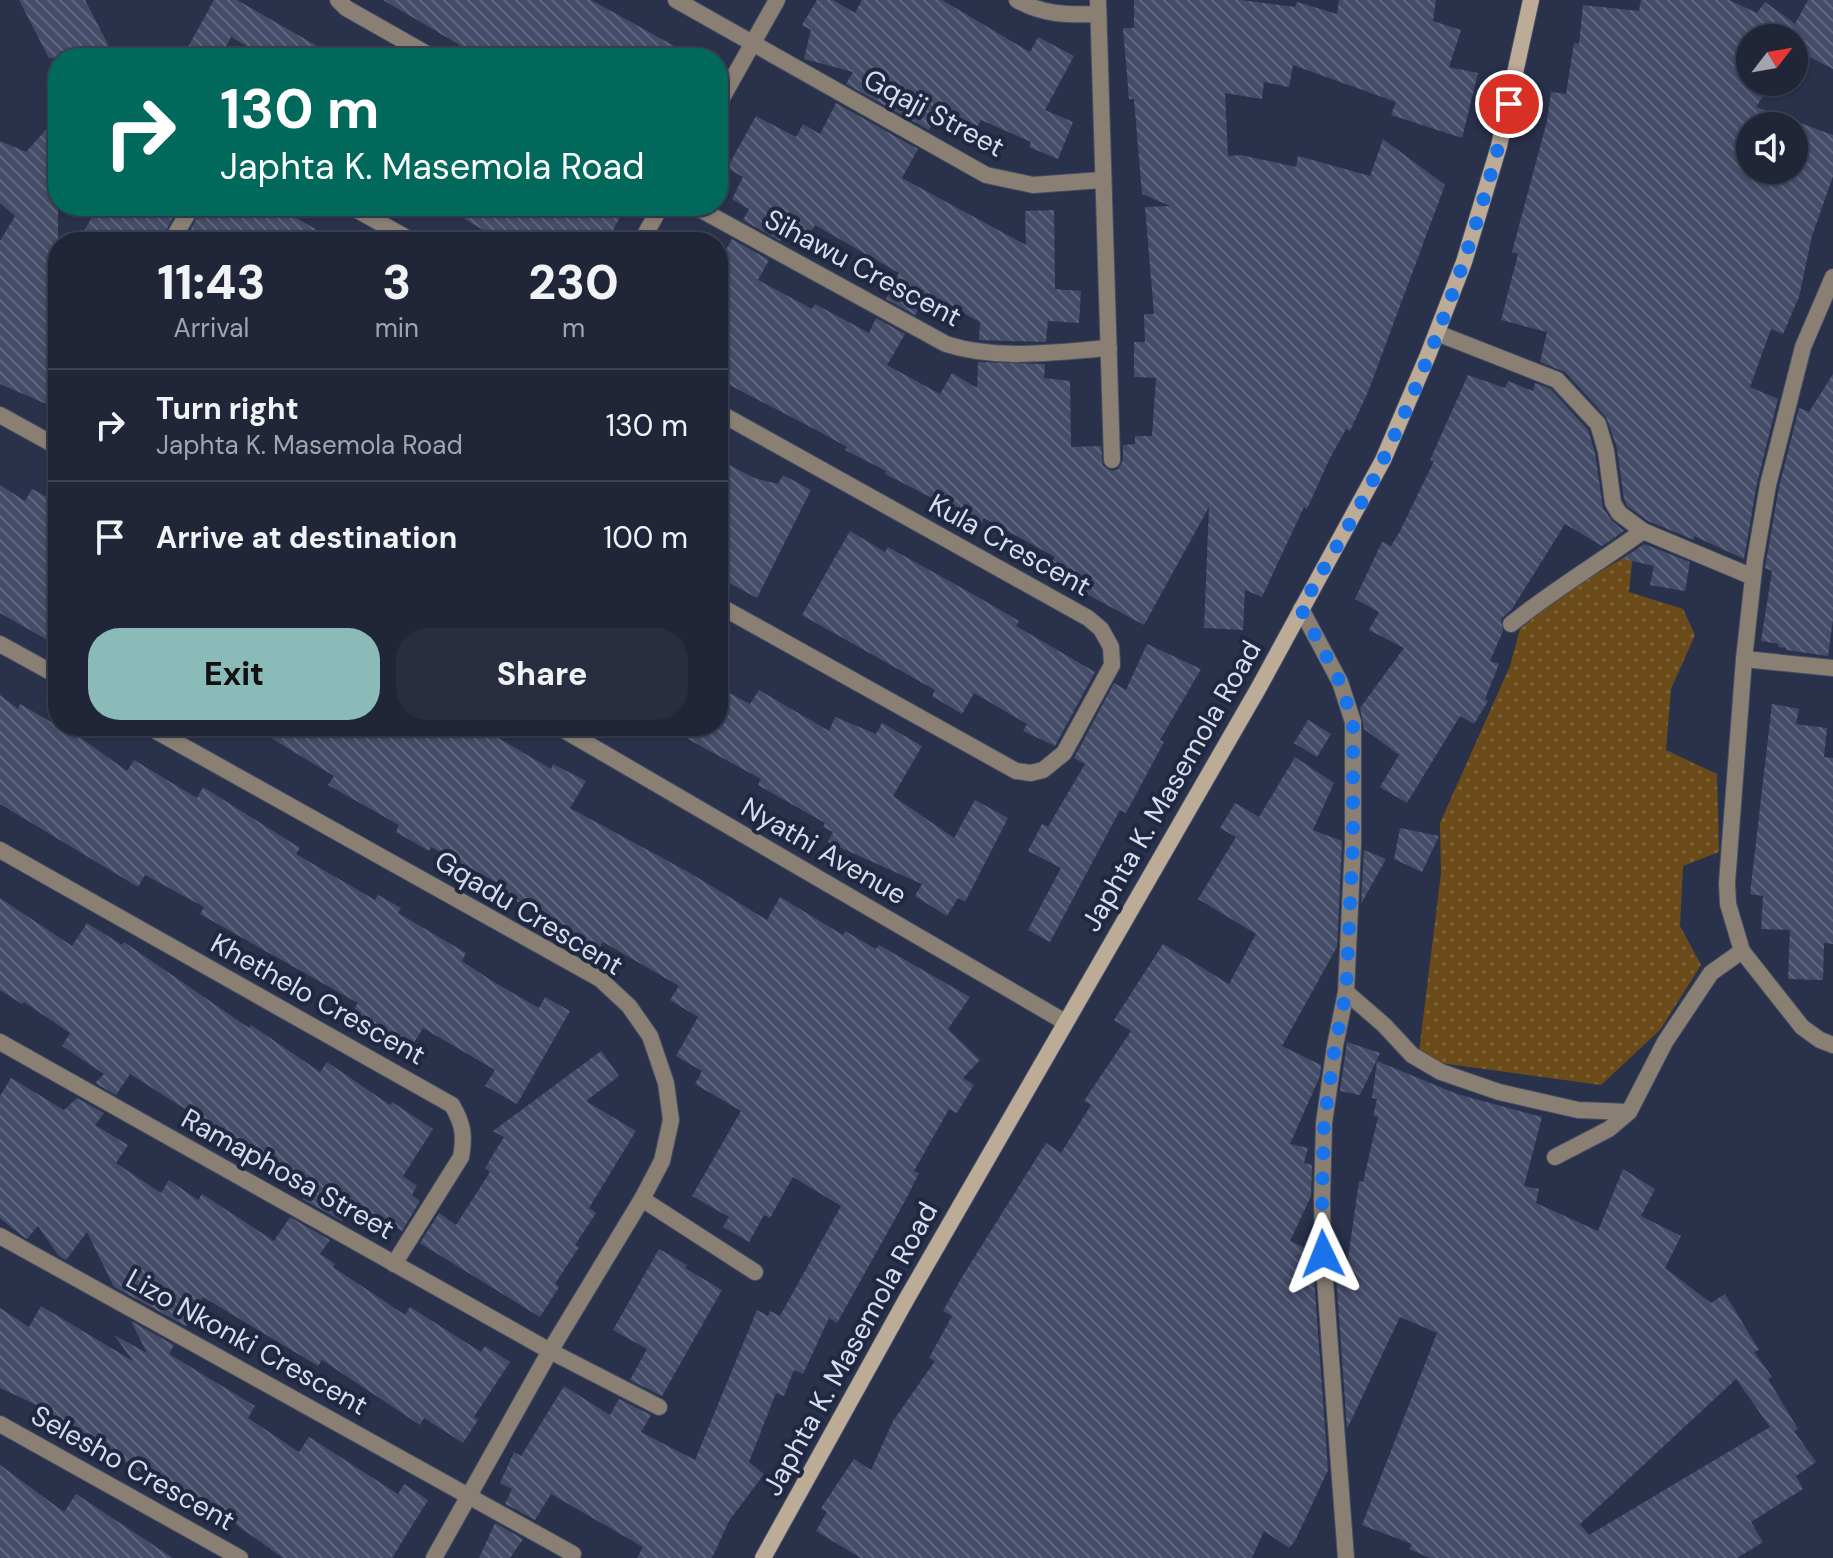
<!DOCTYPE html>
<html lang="en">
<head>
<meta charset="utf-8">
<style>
	:root { --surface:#202538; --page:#282d40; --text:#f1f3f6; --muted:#a2a5ae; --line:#3d4253; --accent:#8bbbb9 }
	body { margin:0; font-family:"DM Sans",sans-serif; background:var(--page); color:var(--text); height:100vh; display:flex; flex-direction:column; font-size:30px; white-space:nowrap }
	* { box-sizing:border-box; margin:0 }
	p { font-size:26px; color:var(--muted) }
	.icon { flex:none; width:44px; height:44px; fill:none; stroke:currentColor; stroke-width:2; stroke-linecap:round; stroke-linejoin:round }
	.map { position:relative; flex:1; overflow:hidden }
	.panel { position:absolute; left:48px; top:232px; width:680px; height:504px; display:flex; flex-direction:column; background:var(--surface); border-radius:32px; box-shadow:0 2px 6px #0004,0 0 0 2px var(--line) }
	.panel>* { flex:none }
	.banner { position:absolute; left:48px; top:48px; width:680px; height:168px; border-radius:32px; box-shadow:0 2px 6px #0004,0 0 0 2px var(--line); background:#00695c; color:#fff; overflow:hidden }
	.needle { width:52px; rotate:59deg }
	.tools { position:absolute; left:1736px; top:24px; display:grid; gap:16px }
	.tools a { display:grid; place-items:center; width:72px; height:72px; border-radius:50%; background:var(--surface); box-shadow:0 2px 6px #0004,0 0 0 2px var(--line); font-size:40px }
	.pin { position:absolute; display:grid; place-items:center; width:68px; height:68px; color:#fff; margin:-34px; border:4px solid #fff; border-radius:50%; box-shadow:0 2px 8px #0007 }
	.me { position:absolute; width:88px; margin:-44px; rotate:358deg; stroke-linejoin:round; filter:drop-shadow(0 0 6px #0008) }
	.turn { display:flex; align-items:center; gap:28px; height:168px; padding:0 40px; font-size:36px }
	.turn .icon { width:104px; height:104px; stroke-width:2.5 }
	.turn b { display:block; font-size:56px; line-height:68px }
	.eta { display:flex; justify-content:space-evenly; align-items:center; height:136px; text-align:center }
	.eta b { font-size:48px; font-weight:800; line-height:56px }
	.primary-button { display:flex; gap:16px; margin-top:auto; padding:16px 40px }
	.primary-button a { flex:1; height:92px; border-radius:32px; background:var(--accent); color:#111; font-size:32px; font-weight:800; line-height:92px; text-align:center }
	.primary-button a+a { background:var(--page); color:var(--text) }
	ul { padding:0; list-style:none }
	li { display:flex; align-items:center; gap:24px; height:112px; padding:0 40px; border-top:2px solid var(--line) }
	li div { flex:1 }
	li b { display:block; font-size:30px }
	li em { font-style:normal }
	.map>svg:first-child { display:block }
	.grass { fill:url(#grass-dots) }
	.building { fill:url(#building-back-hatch); fill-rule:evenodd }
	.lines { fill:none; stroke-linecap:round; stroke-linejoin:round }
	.street-casing { stroke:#464c65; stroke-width:18 }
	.secondary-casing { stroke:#464c65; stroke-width:18 }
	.street { stroke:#898073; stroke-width:16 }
	.secondary { stroke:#bbab97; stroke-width:16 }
	.route { stroke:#1a73e8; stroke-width:14; stroke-dasharray:0 25.2 }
	.labels { text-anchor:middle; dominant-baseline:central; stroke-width:8; stroke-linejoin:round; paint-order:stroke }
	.street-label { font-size:28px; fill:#d7dced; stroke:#202740 }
</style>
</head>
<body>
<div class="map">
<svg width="1833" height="1558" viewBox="0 0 1833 1558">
	<defs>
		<pattern id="grass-dots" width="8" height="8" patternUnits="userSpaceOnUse" patternTransform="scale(2)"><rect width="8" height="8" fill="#6b4b19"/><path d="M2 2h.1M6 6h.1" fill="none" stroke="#7f643b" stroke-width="1.8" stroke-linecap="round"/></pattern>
		<pattern id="building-back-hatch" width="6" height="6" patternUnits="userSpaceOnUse" patternTransform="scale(2)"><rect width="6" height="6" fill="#444c68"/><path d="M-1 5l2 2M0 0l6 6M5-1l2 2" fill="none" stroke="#5e657e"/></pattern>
	</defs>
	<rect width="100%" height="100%" fill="#2a314b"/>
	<polygon class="grass" points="1633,552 1629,592 1683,609 1695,635 1671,689 1666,750 1717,774 1719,852 1683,866 1680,926 1701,965 1660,1030 1601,1085 1418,1060 1441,873 1440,823 1510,666 1520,629 1554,599"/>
	<g class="building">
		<polygon points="19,0 85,0 115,58 49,58"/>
		<polygon points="214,0 237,0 338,58 268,58 231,37 220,58 182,58"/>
		<polygon points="383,0 591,0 696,58 482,58"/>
		<polygon points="817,0 833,0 855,13 862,0 942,0 1030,52 1038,37 1074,56 1045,110 1073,122 1058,159 1029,147 1031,142 981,120 971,138 936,119 929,130 846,84 853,72 804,59 811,30 802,25"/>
		<polygon points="1134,0 1241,0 1295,7 1297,2 1337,14 1339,0 1436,0 1433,21 1461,30 1449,67 1478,73 1462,138 1391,115 1396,102 1293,65 1289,87 1264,82 1262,99 1225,93 1228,156 1241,155 1296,167 1298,156 1370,176 1383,139 1445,185 1368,392 1350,431 1346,429 1329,460 1307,509 1304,507 1262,597 1245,590 1243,630 1204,628 1209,507 1144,625 1079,590 1082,585 1049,566 1055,557 984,518 980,526 953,512 954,509 885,474 886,471 845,450 847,447 822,433 718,379 718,264 732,239 769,260 758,280 812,309 815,304 869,333 876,318 905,334 887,365 940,394 952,373 977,388 978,362 1045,364 1044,378 1070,381 1071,447 1101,446 1103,466 1112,471 1118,469 1123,460 1123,445 1135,444 1135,436 1152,436 1156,378 1134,377 1134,342 1145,342 1144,314 1154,314 1145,207 1170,206 1142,194 1134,99 1129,99 1123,28 1134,28"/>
		<path d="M1641 0H1729L1757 13 1765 2 1795 24 1808 0H1833V69L1794 49V38H1750V82H1773L1756 107 1833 135V176L1812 236 1799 297 1783 334 1771 329 1750 387 1778 399 1757 483 1744 559 1694 536V540L1648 521 1627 506 1624 499 1617 448 1606 417 1565 372 1540 362 1547 332 1501 320 1518 254 1512 252 1547 121 1551 92 1566 94 1574 43 1579 44 1583 5 1639 11ZM1750 126H1794V170H1750Z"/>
		<polygon points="836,103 918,149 902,178 1026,245 1025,211 1054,210 1055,289 1081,291 1079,323 1048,321 1046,342 979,340 980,322 930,295 924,309 920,307 915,315 886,299 899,273 815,225 804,243 785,232 780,241 743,220 749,209 732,199 743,177 727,168 756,116 796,137 803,124 820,134"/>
		<polygon points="58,116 58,409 0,384 0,241 15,216 0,203 0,141 26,152"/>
		<polygon points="98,206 179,206 160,242 78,242"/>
		<polygon points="203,206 300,206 295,217 337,242 184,242"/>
		<polygon points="442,206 599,206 620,217 607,242 504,242"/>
		<polygon points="1833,374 1833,619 1828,656 1786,650 1786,648 1778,647 1779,644 1761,641 1772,571 1765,568 1766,562 1779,487 1799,408 1809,412"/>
		<polygon points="1468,375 1505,388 1508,381 1533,391 1535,383 1551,389 1588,430 1595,453 1603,508 1612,521 1624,531 1602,546 1565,524 1512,609 1501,619 1503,631 1490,661 1499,664 1485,699 1488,701 1474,724 1460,716 1407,803 1380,787 1399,755 1364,729 1360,708 1404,648 1369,630 1379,612 1355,599 1382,542 1391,546 1400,531 1434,461 1430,460"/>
		<polygon points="718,459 754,478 778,484 783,475 811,490 757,598 718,577"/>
		<polygon points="0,485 25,501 32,489 58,503 58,646 0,613"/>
		<polygon points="850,531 885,552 888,547 985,601 1019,621 1016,626 1095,672 1055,746 1023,731 1027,724 974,693 962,714 932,696 935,690 802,615"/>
		<polygon points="1644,544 1690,562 1685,591 1650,585 1654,566 1623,559"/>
		<polygon points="1147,644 1201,669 1160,740 1164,742 1126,813 1120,810 1050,942 1028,930 1061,868 1028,851 1042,824 1048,827 1085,764 1074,758 1114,683 1126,690"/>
		<polygon points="718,687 750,704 759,690 829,731 835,717 876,734 882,723 922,746 893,796 954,838 975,800 1008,818 965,902 958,898 947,916 915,896 922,884 828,842 833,832 823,827 825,823 758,785 761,779 664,726 718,726"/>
		<polygon points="0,695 18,709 20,704 58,726 64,726 127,771 134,760 197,798 203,787 300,848 296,854 375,900 378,895 401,908 398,913 466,953 462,961 492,981 539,1008 545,997 570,1011 517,1104 485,1086 495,1070 423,1028 412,1046 377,1026 375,1030 350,1016 358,1003 200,914 204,907 145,875 138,887 0,804"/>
		<polygon points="1772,704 1799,709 1796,724 1827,728 1824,757 1833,758 1833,944 1824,943 1823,980 1788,979 1790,930 1761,929 1763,896 1750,894"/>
		<polygon points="1308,720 1331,734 1317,757 1294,743"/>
		<polygon points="251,726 498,726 493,735 551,769 553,764 586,781 570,808 690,873 767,920 780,897 843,935 845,931 876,949 879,945 970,997 948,1029 980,1060 963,1078 974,1085 957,1113 949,1109 914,1171 919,1173 906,1199 837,1323 829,1318 803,1374 794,1370 784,1396 776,1393 749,1462 764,1474 729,1521 712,1558 637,1558 643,1547 551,1494 535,1520 505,1504 512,1489 500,1483 514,1452 521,1456 564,1386 610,1415 619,1399 651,1415 641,1432 695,1460 757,1310 768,1316 770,1311 780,1316 841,1206 793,1177 770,1218 764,1215 749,1242 723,1227 729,1217 692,1196 741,1111 695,1084 702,1071 676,1056 698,1017 670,1000 679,986 603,942 598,950 536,906 534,910 501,893 505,887 431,847 429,851 396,832 399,825 328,785 334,776"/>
		<polygon points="1295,757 1334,783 1313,830 1342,841 1337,947 1282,1046 1321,1065 1320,1076 1290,1144 1308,1148 1304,1163 1312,1165 1311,1196 1290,1241 1312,1251 1328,1470 1295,1541 1289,1548 1264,1531 1252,1558 861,1558 816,1531 827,1512 821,1508 854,1459 871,1470 893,1421 935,1361 929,1358 952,1316 943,1311 962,1277 1046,1143 1061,1153 1091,1105 1084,1101 1131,1031 1114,1020 1163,944 1229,984 1256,934 1198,899 1236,837 1220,828 1235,803 1259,817"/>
		<polygon points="1400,828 1439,836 1422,872 1394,859"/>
		<polygon points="1364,850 1386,859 1361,904"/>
		<polygon points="0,898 72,946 87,923 122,945 124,942 249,1028 251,1025 320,1072 327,1062 390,1105 392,1102 433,1129 403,1176 417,1186 412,1195 420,1201 402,1231 392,1225 387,1233 350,1208 342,1221 302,1199 306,1193 263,1165 266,1160 130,1074 116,1095 95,1083 104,1074 62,1046 70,1033 24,1002 22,1004 0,990"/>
		<polygon points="1347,1042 1380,1053 1360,1095 1340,1091"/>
		<polygon points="601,1051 619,1076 586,1101 636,1131 589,1208 596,1213 575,1245 579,1247 555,1284 559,1287 540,1317 420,1243 439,1213 456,1225 490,1172 485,1168 504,1137 493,1131"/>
		<path d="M1377 1061 1457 1094 1542 1117 1524 1186 1539 1189 1536 1203 1598 1231 1623 1169 1655 1189 1641 1216 1681 1236 1665 1268 1711 1303 1725 1294 1759 1350 1754 1352 1772 1377 1768 1379 1798 1429 1794 1431 1816 1462 1796 1476 1803 1489 1751 1522 1763 1542 1737 1558H1430L1409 1549 1412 1544 1362 1525 1437 1333 1400 1317 1347 1429 1335 1261 1347 1266 1359 1181 1363 1182 1378 1117 1373 1116 1377 1099 1372 1098ZM1736 1379 1770 1427 1589 1535 1580 1524Z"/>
		<polygon points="11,1078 64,1110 77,1098 104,1113 95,1125 128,1145 116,1163 161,1193 169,1180 198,1200 202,1194 274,1241 290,1217 330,1240 320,1254 335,1264 333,1267 405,1315 410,1307 481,1352 485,1346 510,1362 474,1417 478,1420 463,1443 424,1418 420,1425 322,1360 318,1366 203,1297 186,1326 114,1287 87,1232 66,1260 59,1256 38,1226 27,1239 21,1235 0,1218 0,1096"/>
		<polygon points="659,1249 687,1265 685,1268 722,1290 662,1396 630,1380 647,1349 613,1330"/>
		<polygon points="41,1306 133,1361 114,1335 147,1353 131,1321 174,1345 169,1354 255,1406 248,1418 299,1452 309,1437 398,1494 404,1484 428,1500 392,1558 283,1558 199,1498 193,1507 67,1423 59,1437 34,1424 43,1408 0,1388 0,1308 29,1327"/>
		<polygon points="0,1465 64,1512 76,1494 173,1558 0,1558"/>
		<polygon points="495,1523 523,1539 510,1558 479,1558"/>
	</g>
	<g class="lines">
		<g class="street-casing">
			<g id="street">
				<polyline points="338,0 346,8 434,58"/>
				<polyline points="676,0 986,175 1033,185 1102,180"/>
				<path d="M1017 0C1043 15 1068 15 1098 14"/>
				<polyline points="1098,0 1112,460"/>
				<polyline points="718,105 777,0"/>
				<polyline points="350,206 414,242"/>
				<path d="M694 206 946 344C999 361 1055 352 1109 348"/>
				<polyline points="171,242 192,206"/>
				<polyline points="641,242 661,206"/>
				<polyline points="1833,277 1803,347 1768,485 1755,560 1744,659 1727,883 1728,904 1742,951 1802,1027 1820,1040 1833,1045"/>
				<polyline points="1437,333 1557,380 1598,424 1606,451 1613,503 1619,513 1643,531 1753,577"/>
				<polyline points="718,412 1088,618 1101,629 1111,647 1112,665 1064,753 1043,770 1031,773 1016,771 718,605"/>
				<polyline points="0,415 58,447"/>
				<polyline points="1301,609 1340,682 1353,722 1353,844 1346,992 1335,1046 1324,1123 1322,1199 1323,1254 1346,1558"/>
				<path d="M1511 624C1553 590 1599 563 1643 531"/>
				<polyline points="0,644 58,676"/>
				<polyline points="1744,659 1833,668"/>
				<polyline points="147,726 600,979 629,1006 650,1036 666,1083 671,1120 662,1161 642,1199 550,1351 434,1558"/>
				<polyline points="557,726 1065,1022"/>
				<path d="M0 850 452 1105C463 1124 465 1135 461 1157L394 1264"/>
				<polyline points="1346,992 1384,1025 1412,1055 1441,1072 1499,1092 1578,1110 1629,1112"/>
				<polyline points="0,1042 550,1351 659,1407"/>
				<polyline points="1555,1157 1609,1129 1629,1112 1665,1042 1711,973 1742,951"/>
				<polyline points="642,1199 755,1272"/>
				<polyline points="0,1236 573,1554"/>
				<polyline points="0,1424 240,1558"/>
			</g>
		</g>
		<g class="secondary-casing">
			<polyline id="secondary" points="763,1558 906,1300 1258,689 1383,460 1428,355 1464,262 1499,146 1531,0"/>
		</g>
		<use href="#street" class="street"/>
		<use href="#secondary" class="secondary"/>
	</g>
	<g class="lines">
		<path class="route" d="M1323 1254 1322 1199 1324 1123 1335 1046 1346 992 1353 844V722L1340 682 1301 609C1328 560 1359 511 1383 460 1437 347 1480 226 1509 104"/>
	</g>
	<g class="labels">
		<g class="street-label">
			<text transform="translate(934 113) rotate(28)">Gqaji Street</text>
			<text transform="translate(863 268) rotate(28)">Sihawu Crescent</text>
			<text transform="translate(1010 545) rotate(29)">Kula Crescent</text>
			<text transform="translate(1171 786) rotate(-60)">Japhta K. Masemola Road</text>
			<text transform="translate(824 851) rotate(30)">Nyathi Avenue</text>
			<text transform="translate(529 913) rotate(31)">Gqadu Crescent</text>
			<text transform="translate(318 999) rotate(29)">Khethelo Crescent</text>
			<text transform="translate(288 1174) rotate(29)">Ramaphosa Street</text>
			<text transform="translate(247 1342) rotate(29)">Lizo Nkonki Crescent</text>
			<text transform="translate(850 1349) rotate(-61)">Japhta K. Masemola Road</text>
			<text transform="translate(133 1468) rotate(29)">Selesho Crescent</text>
		</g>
	</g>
</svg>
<div class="tools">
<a><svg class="needle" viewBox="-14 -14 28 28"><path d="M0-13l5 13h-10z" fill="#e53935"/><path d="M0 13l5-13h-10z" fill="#a2a5ae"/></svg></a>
<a><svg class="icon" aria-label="sound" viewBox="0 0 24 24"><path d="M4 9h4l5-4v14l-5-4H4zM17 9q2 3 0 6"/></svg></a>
</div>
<div class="pin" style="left:1509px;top:104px;background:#d93025"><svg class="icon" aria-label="arrive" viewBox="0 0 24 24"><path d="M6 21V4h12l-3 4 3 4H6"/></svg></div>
<svg class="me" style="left:1323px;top:1254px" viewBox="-20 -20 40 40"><path d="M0-17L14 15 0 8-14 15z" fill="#1a73e8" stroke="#fff" stroke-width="4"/></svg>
<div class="banner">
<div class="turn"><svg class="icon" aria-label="right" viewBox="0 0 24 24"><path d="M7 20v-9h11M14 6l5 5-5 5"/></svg><div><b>130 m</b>Japhta K. Masemola Road</div></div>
</div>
<section class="panel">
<div class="eta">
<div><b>11:43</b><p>Arrival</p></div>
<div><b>3</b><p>min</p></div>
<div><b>230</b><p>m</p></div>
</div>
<ul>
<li><svg class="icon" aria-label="right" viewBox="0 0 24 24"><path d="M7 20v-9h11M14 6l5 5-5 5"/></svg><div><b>Turn right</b><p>Japhta K. Masemola Road</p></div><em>130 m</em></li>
<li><svg class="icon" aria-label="arrive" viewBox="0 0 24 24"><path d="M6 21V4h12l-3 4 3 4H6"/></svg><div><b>Arrive at destination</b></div><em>100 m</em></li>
</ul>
<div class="primary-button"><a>Exit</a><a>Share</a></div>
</section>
</div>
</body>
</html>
